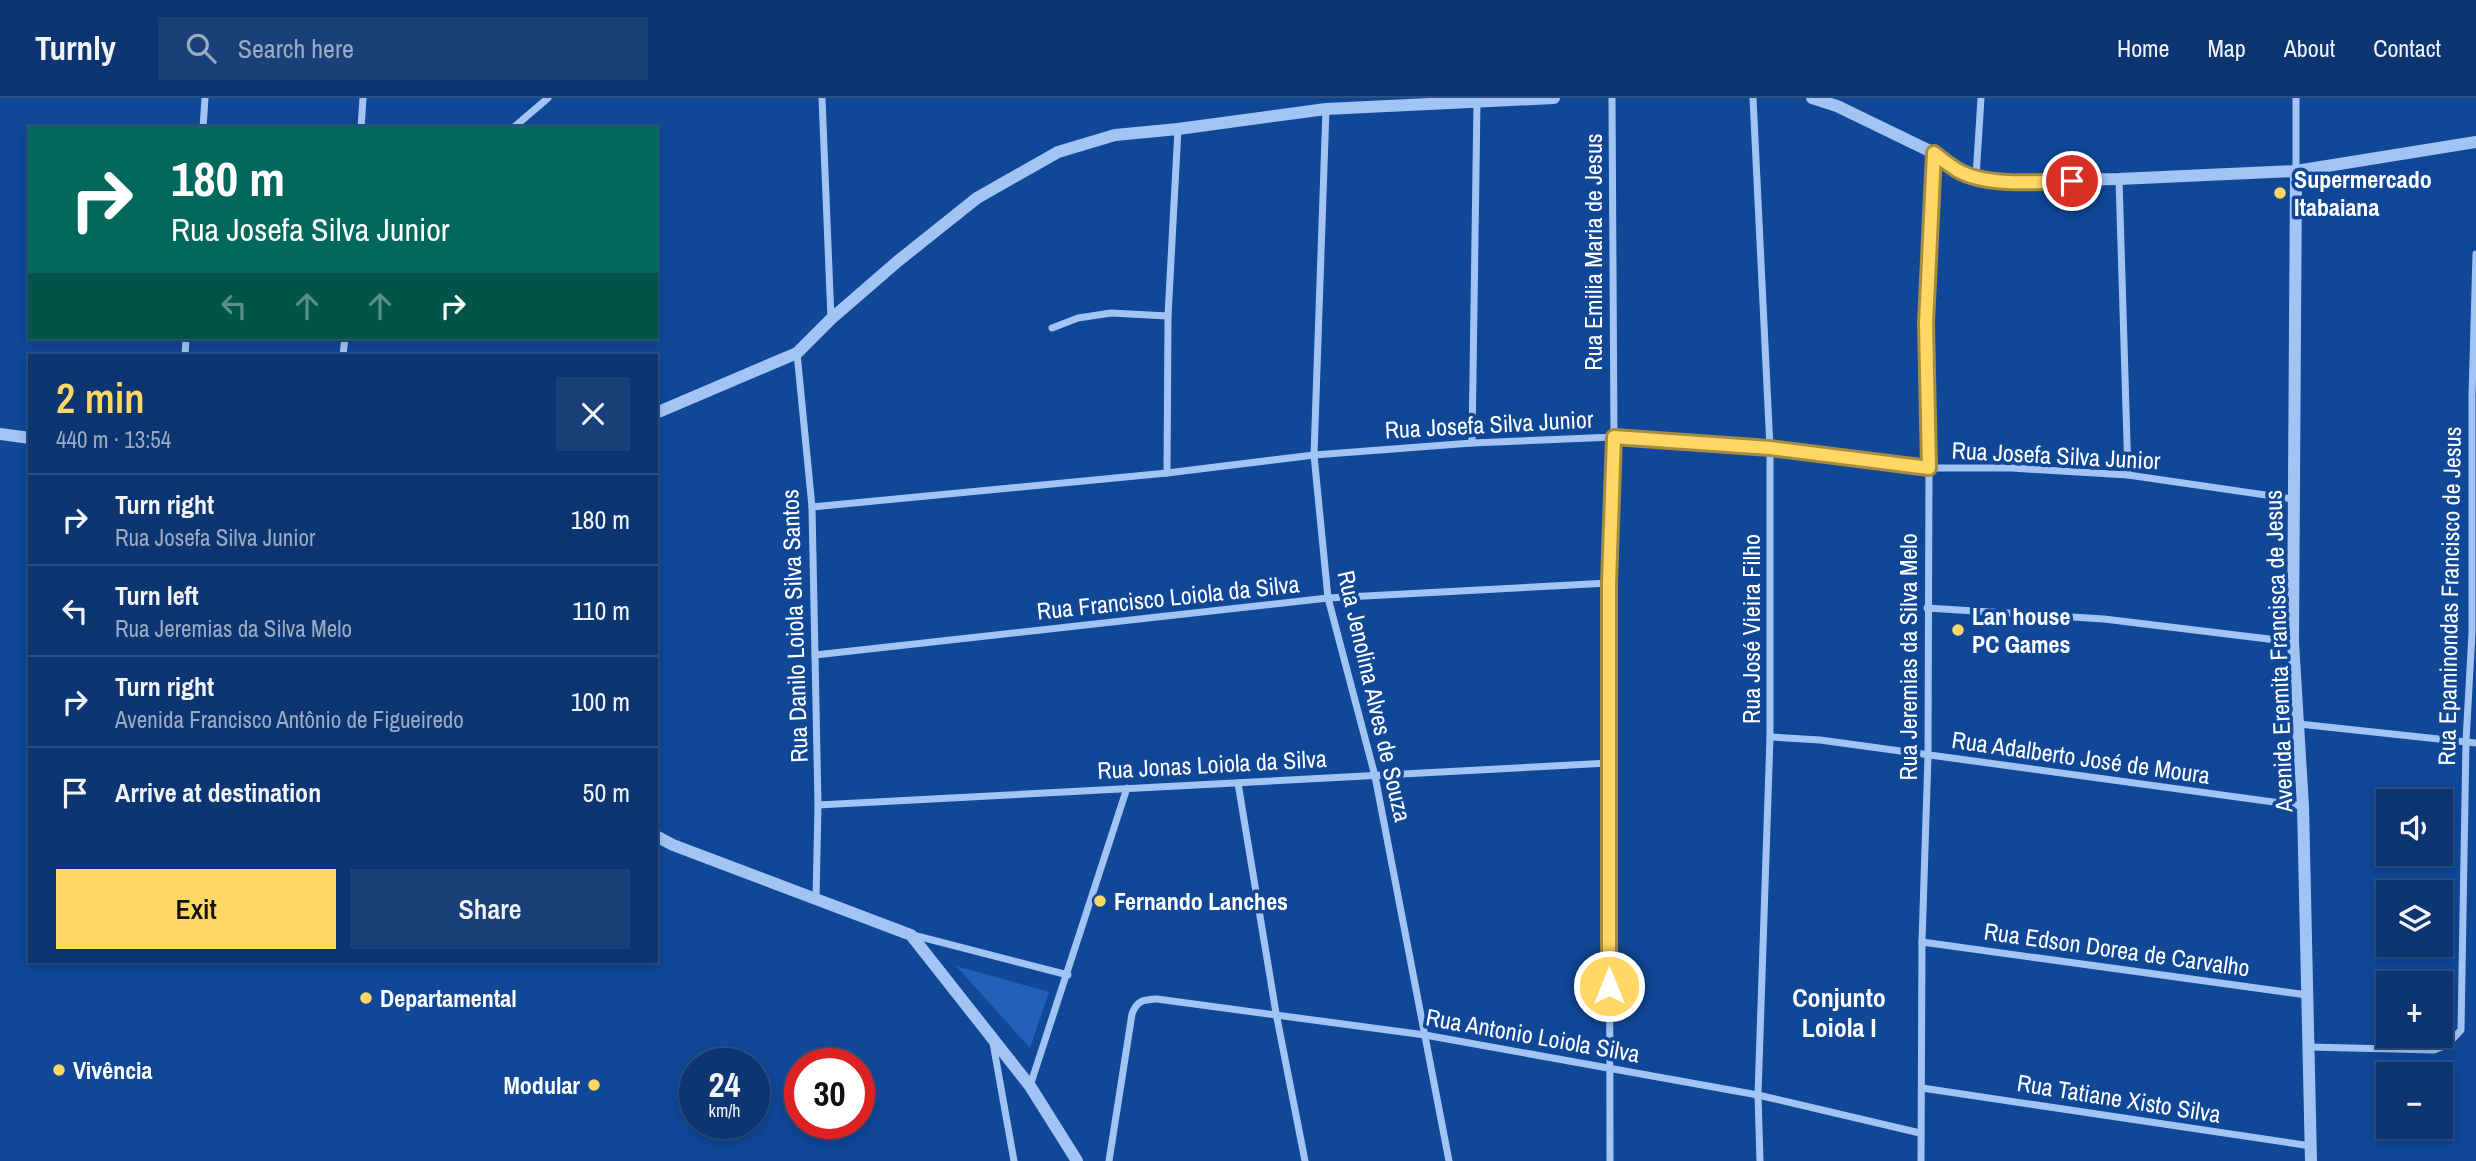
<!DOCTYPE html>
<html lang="en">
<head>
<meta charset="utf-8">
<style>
	:root { --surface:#0c3571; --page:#1a4079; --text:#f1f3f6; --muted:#9aabc3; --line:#2c5084; --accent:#ffd764 }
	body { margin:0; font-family:"Archivo Narrow",sans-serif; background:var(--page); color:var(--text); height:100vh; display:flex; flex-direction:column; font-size:26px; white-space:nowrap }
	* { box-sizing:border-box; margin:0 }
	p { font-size:23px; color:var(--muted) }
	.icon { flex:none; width:38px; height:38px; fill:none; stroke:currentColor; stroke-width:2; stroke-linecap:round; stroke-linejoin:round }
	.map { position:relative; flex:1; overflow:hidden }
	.details { position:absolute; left:28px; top:256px; width:630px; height:609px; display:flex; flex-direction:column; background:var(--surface); border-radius:0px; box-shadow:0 4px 10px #0003,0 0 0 2px var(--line) }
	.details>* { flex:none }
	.banner { position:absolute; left:28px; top:28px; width:630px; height:214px; border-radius:0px; box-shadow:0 4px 10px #0003,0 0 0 2px var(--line); background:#00695c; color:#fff; overflow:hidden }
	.controls { position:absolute; left:2376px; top:691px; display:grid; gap:14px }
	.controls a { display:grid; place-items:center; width:77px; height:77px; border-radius:0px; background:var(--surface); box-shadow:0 4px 10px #0003,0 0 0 2px var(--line); font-size:35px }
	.speed { position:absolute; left:679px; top:950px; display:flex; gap:14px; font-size:35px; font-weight:700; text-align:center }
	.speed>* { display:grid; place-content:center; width:91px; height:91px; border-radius:50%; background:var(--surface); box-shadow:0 4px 10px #0003,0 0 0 2px var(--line); line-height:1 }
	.speed small { font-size:18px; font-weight:400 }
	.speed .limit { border:10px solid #d22; background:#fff; color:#111 }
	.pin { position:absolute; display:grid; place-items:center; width:60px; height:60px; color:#fff; margin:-30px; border:4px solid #fff; border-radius:50%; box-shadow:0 2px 7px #0007 }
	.me { position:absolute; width:77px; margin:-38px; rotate:0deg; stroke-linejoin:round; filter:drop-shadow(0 0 5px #0008) }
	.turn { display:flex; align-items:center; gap:24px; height:147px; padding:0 28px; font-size:32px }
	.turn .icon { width:91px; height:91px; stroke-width:2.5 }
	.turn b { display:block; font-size:49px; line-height:60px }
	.lanes { display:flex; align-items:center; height:66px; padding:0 28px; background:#0003; justify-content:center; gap:35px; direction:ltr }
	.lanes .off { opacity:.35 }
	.round { display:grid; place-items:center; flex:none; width:74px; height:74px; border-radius:0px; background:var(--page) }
	.overview { display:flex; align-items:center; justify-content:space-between; height:119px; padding:0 28px }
	h1 { font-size:42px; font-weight:600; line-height:52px; color:var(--accent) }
	.button { display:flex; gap:14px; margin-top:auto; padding:14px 28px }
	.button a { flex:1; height:80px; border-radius:0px; background:var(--accent); color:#111; font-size:28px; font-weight:600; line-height:80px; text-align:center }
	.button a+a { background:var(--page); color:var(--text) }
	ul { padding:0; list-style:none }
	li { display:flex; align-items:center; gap:21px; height:91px; padding:0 28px; border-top:2px solid var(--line) }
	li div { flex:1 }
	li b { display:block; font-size:26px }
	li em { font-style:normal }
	header { display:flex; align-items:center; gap:42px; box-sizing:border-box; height:98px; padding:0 35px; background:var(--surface); border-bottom:2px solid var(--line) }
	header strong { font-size:33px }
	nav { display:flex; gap:38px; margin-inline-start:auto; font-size:24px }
	.search { width:490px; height:63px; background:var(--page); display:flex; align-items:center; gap:18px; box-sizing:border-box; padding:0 24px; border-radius:0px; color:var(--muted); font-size:26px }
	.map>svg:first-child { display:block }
	.green { fill:#2360b7 }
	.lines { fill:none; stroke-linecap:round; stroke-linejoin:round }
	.minor { stroke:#a1c4f4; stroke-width:7 }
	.tertiary { stroke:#a1c4f4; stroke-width:12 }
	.route-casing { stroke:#a68c41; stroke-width:18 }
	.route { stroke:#ffd764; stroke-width:12 }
	.poi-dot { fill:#ffd764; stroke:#104797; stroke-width:2.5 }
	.labels { text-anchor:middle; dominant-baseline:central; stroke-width:7; stroke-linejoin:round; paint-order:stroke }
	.poi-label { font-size:24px; font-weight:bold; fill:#fff; stroke:#104797; text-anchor:start }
	.street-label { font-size:24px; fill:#fff; stroke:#104797 }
	.neighbourhood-label { font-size:26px; font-weight:bold; fill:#fff; stroke:#104797 }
</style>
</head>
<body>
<header>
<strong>Turnly</strong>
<div class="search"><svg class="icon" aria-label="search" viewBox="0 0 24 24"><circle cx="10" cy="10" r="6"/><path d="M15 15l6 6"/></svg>Search here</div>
<nav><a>Home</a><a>Map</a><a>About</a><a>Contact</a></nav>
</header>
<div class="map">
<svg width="2476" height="1063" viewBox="0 0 2476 1063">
	<rect width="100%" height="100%" fill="#104797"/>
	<polygon class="green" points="956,868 1049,894 1030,950"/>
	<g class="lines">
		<g class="minor">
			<polyline points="822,0 831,221"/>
			<polyline points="1753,0 1770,350 1770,639 1758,997 1760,1063"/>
			<polyline points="2296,0 2296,73"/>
			<polyline points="1326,11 1314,357 1328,500 1375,678 1449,1063"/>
			<polyline points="203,30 205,0"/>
			<polyline points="361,30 363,0"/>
			<polyline points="513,30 548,0"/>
			<polyline points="1976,79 1981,0"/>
			<polyline points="2119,81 2128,377"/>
			<polyline points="1052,230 1078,220 1111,215 1168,218"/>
			<polyline points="797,255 812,409 818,707 816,801"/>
			<polyline points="185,257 186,240"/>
			<polyline points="343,257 345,240"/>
			<polyline points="1472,345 1477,4"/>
			<polyline points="1167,375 1168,218 1178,31"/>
			<polyline points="812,409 1167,375 1314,357 1472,345 1614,339 1770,350 1929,370 2011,370 2128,377 2293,401"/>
			<polyline points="1927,510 2104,521 2293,544"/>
			<polyline points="815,557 1328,500 1609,485"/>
			<polyline points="2299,626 2476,645"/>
			<polyline points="1770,639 1820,642 2303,708"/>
			<polyline points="1238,685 1276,915 1305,1063"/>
			<polyline points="818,707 1609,665"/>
			<polyline points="913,837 1068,877"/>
			<polyline points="1922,844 2307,897"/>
			<polyline points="993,945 1014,1063"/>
			<polyline points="2309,949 2434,952 2447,947 2461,932 2466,643 2472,535 2472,298 2476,156"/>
			<polyline points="1030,988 1127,690"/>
			<polyline points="1922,990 2311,1048"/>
			<path d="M1109 1063 1132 916C1137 902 1143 902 1157 901L1425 937 1758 997 1920 1035"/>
			<polyline points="1610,1063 1609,485 1614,339 1612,0"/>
			<polyline points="1921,1063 1922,844 1928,658 1929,370 1926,225 1934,56"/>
		</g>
		<g class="tertiary">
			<polyline points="1812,0 1837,8 1934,55 1958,72 1976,79 2009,83 2119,81 2296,73 2476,44"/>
			<polyline points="2296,73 2293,544 2303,708 2311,1063"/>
			<polyline points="656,315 797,255 831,221 898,163 977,100 1058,54 1115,37 1178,31 1326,11 1554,0"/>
			<polyline points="0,336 30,340"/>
			<polyline points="656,738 673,747 911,837 1030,988 1077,1063"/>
		</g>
	</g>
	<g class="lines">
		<g class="route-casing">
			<path id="route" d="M1609 888V485L1614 339 1770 350 1929 370 1926 225 1934 55C1941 61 1949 67 1957 72 1986 89 2038 84 2072 83"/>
		</g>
		<use href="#route" class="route"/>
	</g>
	<g class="poi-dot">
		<circle cx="2280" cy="95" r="7"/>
		<circle cx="1958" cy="532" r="7"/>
		<circle cx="1100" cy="803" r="7"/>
		<circle cx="366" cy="900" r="7"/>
		<circle cx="59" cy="972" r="7"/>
		<circle cx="594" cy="987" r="7"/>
	</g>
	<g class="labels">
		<g class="poi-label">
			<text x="2294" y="81">Supermercado<tspan x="2294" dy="28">Itabaiana</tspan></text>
			<text x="1972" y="518">Lan house<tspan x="1972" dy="28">PC Games</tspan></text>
			<text x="1114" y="803">Fernando Lanches</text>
			<text x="380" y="900">Departamental</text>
			<text x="73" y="972">Vivência</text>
			<text x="580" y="987" text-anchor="end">Modular</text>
		</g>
		<g class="street-label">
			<text transform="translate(1593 154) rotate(-90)">Rua Emilia Maria de Jesus</text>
			<text transform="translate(1489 326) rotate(-3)">Rua Josefa Silva Junior</text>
			<text transform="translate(2056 357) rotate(3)">Rua Josefa Silva Junior</text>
			<text transform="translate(2449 498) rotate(-89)">Rua Epaminondas Francisco de Jesus</text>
			<text transform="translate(1168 499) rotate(-6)">Rua Francisco Loiola da Silva</text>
			<text transform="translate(794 528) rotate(-92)">Rua Danilo Loiola Silva Santos</text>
			<text transform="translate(1751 531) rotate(-90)">Rua José Vieira Filho</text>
			<text transform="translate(2278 553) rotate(-92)">Avenida Eremita Francisca de Jesus</text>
			<text transform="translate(1908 559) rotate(-90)">Rua Jeremias da Silva Melo</text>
			<text transform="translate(1375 598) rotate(77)">Rua Jenolina Alves de Souza</text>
			<text transform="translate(2081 659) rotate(8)">Rua Adalberto José de Moura</text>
			<text transform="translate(1212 666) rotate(-3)">Rua Jonas Loiola da Silva</text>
			<text transform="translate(2117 851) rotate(8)">Rua Edson Dorea de Carvalho</text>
			<text transform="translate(1533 937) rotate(10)">Rua Antonio Loiola Silva</text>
			<text transform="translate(2119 1000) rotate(9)">Rua Tatiane Xisto Silva</text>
		</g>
		<g class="neighbourhood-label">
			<text x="1839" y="899">Conjunto<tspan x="1839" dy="30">Loiola I</tspan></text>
		</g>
	</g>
</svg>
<div class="controls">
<a><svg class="icon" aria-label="sound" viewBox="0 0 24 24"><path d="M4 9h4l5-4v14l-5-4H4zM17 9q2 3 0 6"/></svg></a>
<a><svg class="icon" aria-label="layers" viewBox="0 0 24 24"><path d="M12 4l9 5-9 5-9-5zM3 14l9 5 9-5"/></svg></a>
<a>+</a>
<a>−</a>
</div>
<div class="speed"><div>24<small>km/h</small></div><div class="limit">30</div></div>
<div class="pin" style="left:2072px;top:83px;background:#d93025"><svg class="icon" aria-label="arrive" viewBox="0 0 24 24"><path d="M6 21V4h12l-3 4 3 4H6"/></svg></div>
<svg class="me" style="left:1609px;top:888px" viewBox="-20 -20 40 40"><circle r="17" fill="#ffd764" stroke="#fff" stroke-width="3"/><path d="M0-11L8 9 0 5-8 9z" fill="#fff"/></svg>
<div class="banner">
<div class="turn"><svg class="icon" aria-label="right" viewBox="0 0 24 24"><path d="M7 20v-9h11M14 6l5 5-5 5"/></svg><div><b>180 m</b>Rua Josefa Silva Junior</div></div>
<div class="lanes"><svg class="icon off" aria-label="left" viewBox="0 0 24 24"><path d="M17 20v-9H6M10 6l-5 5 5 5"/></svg><svg class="icon off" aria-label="ahead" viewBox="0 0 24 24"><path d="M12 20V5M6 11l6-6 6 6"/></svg><svg class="icon off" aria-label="ahead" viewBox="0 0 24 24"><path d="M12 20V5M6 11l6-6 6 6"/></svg><svg class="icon" aria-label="right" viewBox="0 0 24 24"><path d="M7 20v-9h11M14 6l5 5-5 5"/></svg></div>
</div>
<section class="details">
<div class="overview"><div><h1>2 min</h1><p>440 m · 13:54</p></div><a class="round"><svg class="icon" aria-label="close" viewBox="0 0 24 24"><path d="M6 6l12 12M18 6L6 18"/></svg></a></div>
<ul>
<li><svg class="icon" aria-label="right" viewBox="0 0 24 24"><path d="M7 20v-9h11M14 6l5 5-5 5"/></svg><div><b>Turn right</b><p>Rua Josefa Silva Junior</p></div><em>180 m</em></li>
<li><svg class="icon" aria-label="left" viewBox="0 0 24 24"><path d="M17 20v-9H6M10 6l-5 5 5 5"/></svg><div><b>Turn left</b><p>Rua Jeremias da Silva Melo</p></div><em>110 m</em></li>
<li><svg class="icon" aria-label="right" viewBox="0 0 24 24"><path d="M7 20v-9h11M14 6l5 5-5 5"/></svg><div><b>Turn right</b><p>Avenida Francisco Antônio de Figueiredo</p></div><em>100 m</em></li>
<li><svg class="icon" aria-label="arrive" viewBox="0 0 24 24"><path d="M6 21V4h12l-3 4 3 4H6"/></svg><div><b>Arrive at destination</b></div><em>50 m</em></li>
</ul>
<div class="button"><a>Exit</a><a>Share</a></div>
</section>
</div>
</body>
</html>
